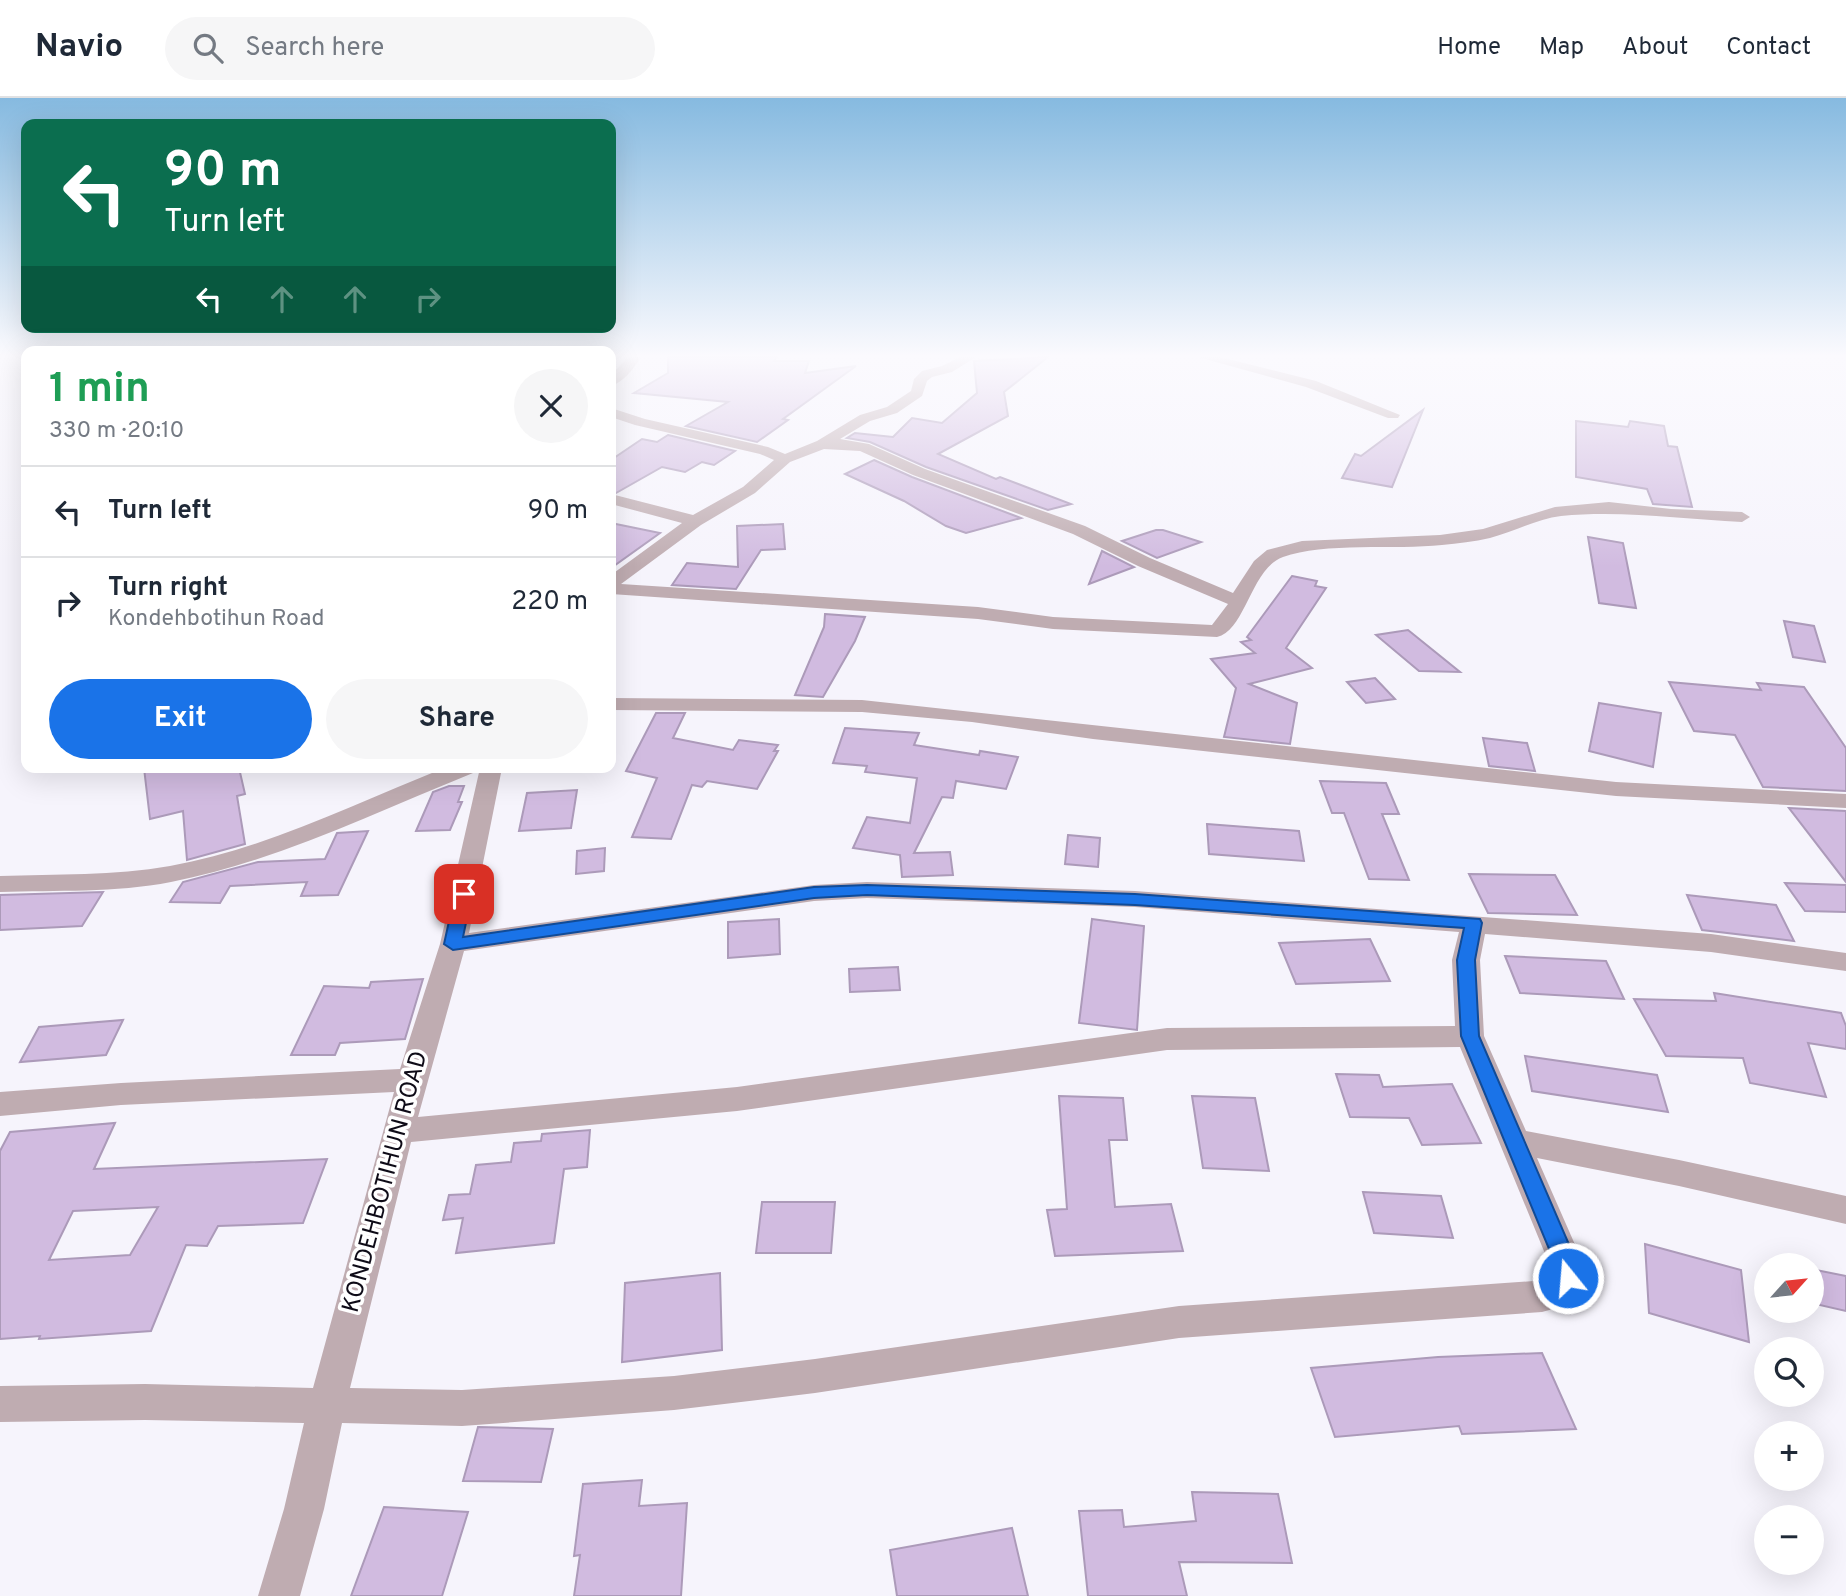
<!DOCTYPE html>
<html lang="en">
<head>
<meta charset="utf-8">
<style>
	:root { --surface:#fff; --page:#f6f6f7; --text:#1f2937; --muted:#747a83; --line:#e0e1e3; --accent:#1a73e8 }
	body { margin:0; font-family:Overpass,sans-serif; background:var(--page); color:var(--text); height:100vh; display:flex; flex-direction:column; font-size:26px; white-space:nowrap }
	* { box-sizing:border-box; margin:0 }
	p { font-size:23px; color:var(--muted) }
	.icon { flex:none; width:38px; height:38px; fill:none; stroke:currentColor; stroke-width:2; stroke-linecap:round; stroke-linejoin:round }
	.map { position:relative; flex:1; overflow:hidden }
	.drawer { position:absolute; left:21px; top:248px; width:595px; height:427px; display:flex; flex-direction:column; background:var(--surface); border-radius:14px; box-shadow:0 7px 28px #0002 }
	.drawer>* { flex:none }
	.top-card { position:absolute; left:21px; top:21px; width:595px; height:214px; border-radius:14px; box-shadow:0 7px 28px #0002; background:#0b6e4f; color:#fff; overflow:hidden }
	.needle { width:46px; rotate:63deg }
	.tools { position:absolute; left:1754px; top:1155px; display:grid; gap:14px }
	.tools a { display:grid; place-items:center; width:70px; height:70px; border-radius:50%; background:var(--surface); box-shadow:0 7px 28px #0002; font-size:35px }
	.pin { position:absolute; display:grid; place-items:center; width:60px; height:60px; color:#fff; margin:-30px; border-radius:14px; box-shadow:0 4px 10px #0006 }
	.me { position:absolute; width:77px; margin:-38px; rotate:343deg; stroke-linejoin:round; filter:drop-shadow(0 0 5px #0008) }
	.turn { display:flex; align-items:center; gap:24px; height:147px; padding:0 28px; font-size:32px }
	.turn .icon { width:91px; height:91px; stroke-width:2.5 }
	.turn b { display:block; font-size:49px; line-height:60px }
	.lanes { display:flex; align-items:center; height:66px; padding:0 28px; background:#0003; justify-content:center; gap:35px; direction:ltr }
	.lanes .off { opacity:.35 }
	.round { display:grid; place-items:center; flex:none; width:74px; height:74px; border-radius:37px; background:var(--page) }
	.overview { display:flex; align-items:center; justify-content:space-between; height:119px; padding:0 28px }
	h1 { font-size:42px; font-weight:700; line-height:52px; color:#1e9e55 }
	.primary-button { display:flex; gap:14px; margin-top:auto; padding:14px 28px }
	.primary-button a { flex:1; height:80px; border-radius:42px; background:var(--accent); color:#fff; font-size:28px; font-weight:700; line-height:80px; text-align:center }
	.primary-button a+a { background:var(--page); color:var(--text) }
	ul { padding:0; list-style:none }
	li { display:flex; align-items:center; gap:21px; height:91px; padding:0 28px; border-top:2px solid var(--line) }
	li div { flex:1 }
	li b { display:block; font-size:26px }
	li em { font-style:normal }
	header { display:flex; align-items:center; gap:42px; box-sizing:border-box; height:98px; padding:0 35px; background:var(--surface); border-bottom:2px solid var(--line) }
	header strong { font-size:33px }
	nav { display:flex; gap:38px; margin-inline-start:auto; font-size:24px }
	.search { width:490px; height:63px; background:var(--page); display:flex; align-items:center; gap:18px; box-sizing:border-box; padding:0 24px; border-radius:38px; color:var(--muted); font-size:26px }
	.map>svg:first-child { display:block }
	.building { fill:#d1bbe0; stroke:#ac9ab9; stroke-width:2; fill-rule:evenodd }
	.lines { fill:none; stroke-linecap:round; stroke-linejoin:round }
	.street { fill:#bfacb1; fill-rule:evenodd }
	.route { fill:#1a73e8; stroke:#114b97; stroke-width:2 }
	.labels { text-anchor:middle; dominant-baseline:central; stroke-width:7; stroke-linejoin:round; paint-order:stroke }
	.near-street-label { font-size:24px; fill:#0e0b17; stroke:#fff }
</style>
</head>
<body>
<header>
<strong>Navio</strong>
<div class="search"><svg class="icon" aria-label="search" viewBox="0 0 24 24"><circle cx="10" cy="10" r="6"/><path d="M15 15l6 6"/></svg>Search here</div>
<nav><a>Home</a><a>Map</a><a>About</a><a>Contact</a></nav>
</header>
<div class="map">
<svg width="1846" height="1498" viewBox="0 0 1846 1498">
	<rect width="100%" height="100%" fill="#f6f4fc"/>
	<g class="building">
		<polygon points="668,259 777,259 774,263 809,263 805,275 856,268 783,321 788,322 757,344 686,328 728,304 634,295 668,275"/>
		<polygon points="1048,259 1004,294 1008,318 938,356 996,381 1000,379 1071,406 1048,412 926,369 870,344 847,340 855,335 893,339 912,320 942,325 977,295 974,263"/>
		<polygon points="1423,312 1392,389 1342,380 1355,356 1361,358"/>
		<polygon points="1576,323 1628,329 1630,323 1664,328 1668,348 1677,349 1692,409 1653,406 1647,391 1576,379"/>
		<polygon points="668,337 735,353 714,367 702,364 685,374 662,369 616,395 611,394 611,362 642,341 657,344"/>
		<polygon points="874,362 912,379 1021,420 966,435 946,428 904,403 845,376"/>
		<polygon points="611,425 660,435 611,470"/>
		<polygon points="783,426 785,451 761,452 736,491 672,487 687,465 738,469 737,428"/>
		<polygon points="1156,432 1163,432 1201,444 1157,460 1122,443"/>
		<polygon points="1588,439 1623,445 1636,510 1599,505"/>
		<polygon points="1102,453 1134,469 1089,486"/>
		<polygon points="1292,478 1317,483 1315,488 1326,490 1286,550 1312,570 1249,586 1297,605 1290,646 1224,639 1236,590 1211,561 1255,555 1241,544 1251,542 1247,539"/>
		<polygon points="825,516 865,519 855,543 823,599 795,597 824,529"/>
		<polygon points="1784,523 1814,528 1825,564 1793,559"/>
		<polygon points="1408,532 1460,574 1419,573 1376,537"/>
		<polygon points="1375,580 1395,601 1366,605 1347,584"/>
		<polygon points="1669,584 1761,592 1757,585 1804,589 1846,650 1846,693 1763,689 1735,637 1694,633"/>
		<polygon points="1599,605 1661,615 1653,669 1589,653"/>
		<polygon points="656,615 685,615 673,640 733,652 739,642 778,647 774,653 778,653 757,691 707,683 702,689 692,687 671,741 632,739 657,680 626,673"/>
		<polygon points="845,630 919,635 914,647 979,657 980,653 1018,659 1006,691 956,683 953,700 942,699 914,755 950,754 953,777 902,779 900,757 853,750 867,719 910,725 917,680 865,674 867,668 833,665"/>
		<polygon points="1483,640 1527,645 1535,673 1489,668"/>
		<polygon points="144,670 239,670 245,696 237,698 245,746 187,762 183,713 150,721"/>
		<polygon points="1320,683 1386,685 1399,716 1382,716 1409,782 1369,781 1344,715 1332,715"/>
		<polygon points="449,688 464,688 458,704 462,704 450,732 416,733 433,694"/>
		<polygon points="577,692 571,730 519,733 527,695"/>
		<polygon points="1789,710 1846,713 1846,784"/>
		<polygon points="1207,726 1299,733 1304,763 1209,756"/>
		<polygon points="368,733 338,797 301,798 307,784 230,788 220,805 170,804 183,784 258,764 325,761 337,735"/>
		<polygon points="1068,737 1100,740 1098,769 1065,766"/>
		<polygon points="605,750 604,773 576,776 577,753"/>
		<polygon points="1469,776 1555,777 1577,817 1488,815"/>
		<polygon points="1785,785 1846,787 1846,814 1805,813"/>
		<polygon points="103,794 82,828 0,832 0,797"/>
		<polygon points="1687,797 1776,807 1794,843 1702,832"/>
		<polygon points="779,821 780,856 728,860 728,824"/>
		<polygon points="1092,821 1144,828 1137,932 1079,925"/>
		<polygon points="1370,841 1390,883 1296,886 1279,845"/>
		<polygon points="1505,858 1606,863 1624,901 1520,895"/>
		<polygon points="898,869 900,892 850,894 849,871"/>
		<polygon points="423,881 405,941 340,945 335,957 291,957 324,888 369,890 371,884"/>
		<polygon points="1714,895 1841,915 1846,928 1846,951 1808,945 1826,999 1750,985 1743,960 1666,958 1634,901 1716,903"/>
		<polygon points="123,922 106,957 20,964 39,929"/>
		<polygon points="1525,958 1657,977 1668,1014 1532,993"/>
		<polygon points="1336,976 1379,977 1383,989 1452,986 1481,1045 1422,1047 1409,1020 1350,1019"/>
		<polygon points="1059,998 1123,1000 1127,1042 1109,1042 1115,1109 1171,1106 1183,1153 1055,1158 1047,1112 1067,1111"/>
		<polygon points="1192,998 1255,1000 1269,1073 1203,1070"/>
		<path d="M115 1025 94 1071 327 1061 303 1125 218 1128 207 1148 186 1147 151 1233 39 1241 40 1238 0 1241V1053L10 1034ZM158 1109 130 1157 49 1162 73 1113Z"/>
		<polygon points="590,1032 587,1069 564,1071 554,1145 456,1155 463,1120 443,1122 449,1097 470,1096 476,1067 511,1064 514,1045 541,1043 542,1036"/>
		<polygon points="1363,1094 1441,1098 1453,1140 1374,1135"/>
		<polygon points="762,1104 835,1104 831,1155 756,1155"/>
		<polygon points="1645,1146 1741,1172 1749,1244 1649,1215"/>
		<polygon points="1811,1171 1846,1178 1846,1213 1811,1205"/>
		<polygon points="720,1175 722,1252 622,1264 625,1185"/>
		<polygon points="1542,1255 1576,1331 1462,1336 1459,1328 1335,1339 1311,1270 1438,1259"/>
		<polygon points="478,1329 553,1331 541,1384 463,1383"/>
		<polygon points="642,1382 639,1408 687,1405 681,1498 574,1498 580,1457 574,1458 583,1386"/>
		<polygon points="1192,1394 1278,1396 1292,1465 1179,1464 1187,1498 1088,1498 1079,1413 1122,1412 1124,1429 1196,1423"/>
		<polygon points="384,1409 468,1414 442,1498 351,1498"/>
		<polygon points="1012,1430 1028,1498 897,1498 890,1452"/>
	</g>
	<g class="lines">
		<g class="street">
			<path d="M628 259H641C634 270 624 284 611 288V277Z"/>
			<path d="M960 259H976L952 274 932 279 927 283 922 298 897 315 870 323 840 341 869 346 925 371 1085 428 1150 460 1233 495 1254 463 1267 452 1302 443 1440 437 1483 431 1555 409 1609 404 1671 411 1742 414 1750 419 1742 424C1682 421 1621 412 1561 418 1537 421 1513 434 1490 440 1474 444 1458 445 1442 447 1395 452 1324 444 1283 459 1251 470 1246 532 1217 539L1053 531 978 521 611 496V477L682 425 611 406V396L693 417 743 389 774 362 760 356 635 327 611 319V310L645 321 768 349 785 356 817 343 860 317 887 309 911 293 914 281 922 273 942 268ZM824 351 860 353 913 377 1073 436 1138 468 1228 506 1212 527 1053 519 978 509 621 486 701 427 755 395 790 364Z"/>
			<polygon points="1198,259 1220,259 1316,283 1400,317 1398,320 1388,320 1306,289"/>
			<polygon points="611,600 862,602 1616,684 1846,696 1846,710 1616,698 1093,641 972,624 862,614 611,612"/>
			<path d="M444 670H476L473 675C374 715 277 763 171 784 115 795 57 792 0 794V778C56 776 114 778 170 768 265 751 354 706 444 670Z"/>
			<path d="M480 670H502L469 835 814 787 867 784 1135 793 1711 836 1846 855V873L1711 854 1485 836 1480 862 1484 938 1526 1033 1679 1062 1846 1098V1126L1679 1088 1537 1060 1580 1158 1585 1180 1571 1206 1542 1214 1179 1240 815 1295 674 1312 462 1328 342 1325 324 1411 300 1498H258L284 1411 304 1325 145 1322 0 1324V1288L145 1286 313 1290 394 994 121 1007 0 1018V994L121 985 400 971 440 846ZM867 800 1135 809 1459 834 1452 862 1455 928 1167 930 737 989 418 1019 464 853 814 803ZM1460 949 1546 1158 1550 1178 1548 1182 1179 1208 815 1261 674 1278 462 1292 350 1290 411 1044 737 1013 1167 952Z"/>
		</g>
	</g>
	<linearGradient id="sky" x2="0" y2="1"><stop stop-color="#86bae0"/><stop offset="0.55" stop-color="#fbfafe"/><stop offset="1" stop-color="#fbfafe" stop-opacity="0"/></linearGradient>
	<rect width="1846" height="469" fill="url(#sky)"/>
	<polygon class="route" points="867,787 1135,796 1480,821 1482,825 1475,862 1479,938 1574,1158 1579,1180 1576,1187 1568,1190 1560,1187 1552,1158 1461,938 1457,862 1464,830 1135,807 867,797 814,800 453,852 444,846 455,796 464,791 472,796 463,839 814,789"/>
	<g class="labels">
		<g class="near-street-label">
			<text transform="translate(386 1084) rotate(-75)">KONDEHBOTIHUN ROAD</text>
		</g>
	</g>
</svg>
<div class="tools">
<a><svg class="needle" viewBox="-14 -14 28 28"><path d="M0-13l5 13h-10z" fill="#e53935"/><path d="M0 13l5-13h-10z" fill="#747a83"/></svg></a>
<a><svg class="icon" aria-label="search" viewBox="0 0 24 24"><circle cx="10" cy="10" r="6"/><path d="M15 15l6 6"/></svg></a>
<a>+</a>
<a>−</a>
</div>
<div class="pin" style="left:464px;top:796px;background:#d93025"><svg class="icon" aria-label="arrive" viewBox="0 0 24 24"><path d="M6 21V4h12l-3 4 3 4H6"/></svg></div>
<svg class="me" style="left:1568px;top:1180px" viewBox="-20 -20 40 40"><circle r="17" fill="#1a73e8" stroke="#fff" stroke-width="3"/><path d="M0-11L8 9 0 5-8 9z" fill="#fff"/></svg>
<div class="top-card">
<div class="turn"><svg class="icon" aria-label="left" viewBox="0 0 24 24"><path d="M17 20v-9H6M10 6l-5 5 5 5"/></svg><div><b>90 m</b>Turn left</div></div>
<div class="lanes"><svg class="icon" aria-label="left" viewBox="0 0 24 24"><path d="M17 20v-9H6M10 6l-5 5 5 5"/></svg><svg class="icon off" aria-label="ahead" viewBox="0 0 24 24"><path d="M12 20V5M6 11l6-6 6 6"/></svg><svg class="icon off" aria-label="ahead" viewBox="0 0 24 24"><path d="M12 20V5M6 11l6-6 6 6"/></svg><svg class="icon off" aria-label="right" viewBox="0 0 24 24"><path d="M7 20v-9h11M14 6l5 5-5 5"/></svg></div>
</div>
<section class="drawer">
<div class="overview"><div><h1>1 min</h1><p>330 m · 20:10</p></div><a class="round"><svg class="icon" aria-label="close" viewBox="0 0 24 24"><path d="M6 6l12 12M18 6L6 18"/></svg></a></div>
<ul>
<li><svg class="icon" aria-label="left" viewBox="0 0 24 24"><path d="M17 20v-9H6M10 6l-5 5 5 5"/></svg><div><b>Turn left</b></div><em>90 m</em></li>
<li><svg class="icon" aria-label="right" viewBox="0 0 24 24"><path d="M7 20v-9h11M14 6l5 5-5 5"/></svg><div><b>Turn right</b><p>Kondehbotihun Road</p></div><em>220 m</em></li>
</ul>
<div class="primary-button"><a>Exit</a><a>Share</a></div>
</section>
</div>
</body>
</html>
